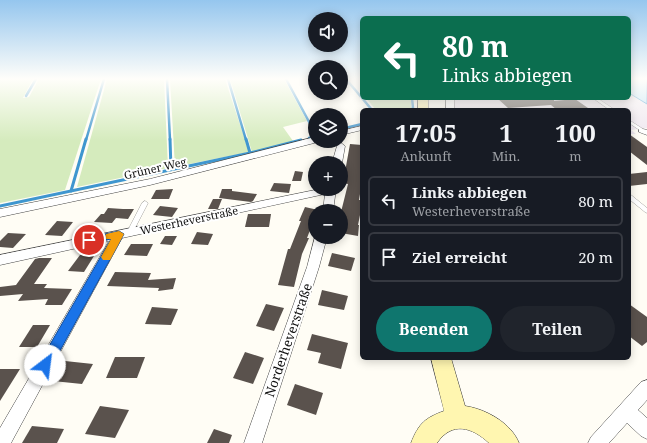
<!DOCTYPE html>
<html lang="de">
<head>
<meta charset="utf-8">
<style>
	:root { --surface:#171b24; --page:#20242c; --text:#f1f3f6; --muted:#9ea1a6; --line:#363941; --accent:#0f766e }
	body { margin:0; font-family:"Noto Serif",serif; background:var(--page); color:var(--text); height:100vh; display:flex; flex-direction:column; font-size:15px; white-space:nowrap }
	* { box-sizing:border-box; margin:0 }
	p { font-size:13px; color:var(--muted) }
	.icon { flex:none; width:22px; height:22px; fill:none; stroke:currentColor; stroke-width:2; stroke-linecap:round; stroke-linejoin:round }
	.map { position:relative; flex:1; overflow:hidden }
	.drawer { position:absolute; left:360px; top:108px; width:271px; height:252px; display:flex; flex-direction:column; background:var(--surface); border-radius:6px; box-shadow:0 2px 10px #0003 }
	.drawer>* { flex:none }
	.banner { position:absolute; left:360px; top:16px; width:271px; height:84px; border-radius:6px; box-shadow:0 2px 10px #0003; background:#0b6e4f; color:#fff; overflow:hidden }
	.buttons { position:absolute; left:308px; top:12px; display:grid; gap:8px }
	.buttons a { display:grid; place-items:center; width:40px; height:40px; border-radius:50%; background:var(--surface); box-shadow:0 2px 10px #0003; font-size:20px }
	.pin { position:absolute; display:grid; place-items:center; width:34px; height:34px; color:#fff; margin:-17px; border:2px solid #fff; border-radius:50%; box-shadow:0 1px 4px #0007 }
	.me { position:absolute; width:44px; margin:-22px; rotate:30deg; stroke-linejoin:round; filter:drop-shadow(0 0 3px #0008) }
	.turn { display:flex; align-items:center; gap:14px; height:84px; padding:0 16px; font-size:18px }
	.turn .icon { width:52px; height:52px; stroke-width:2.5 }
	.turn b { display:block; font-size:28px; line-height:34px }
	.eta { display:flex; justify-content:space-evenly; align-items:center; height:68px; text-align:center }
	.eta b { font-size:24px; font-weight:700; line-height:28px }
	.cta { display:flex; gap:8px; margin-top:auto; padding:8px 16px }
	.cta a { flex:1; height:46px; border-radius:24px; background:var(--accent); color:#fff; font-size:16px; font-weight:700; line-height:46px; text-align:center }
	.cta a+a { background:var(--page); color:var(--text) }
	ul { padding:0; list-style:none }
	li { display:flex; align-items:center; gap:12px; height:50px; margin:0 8px 6px; padding:0 8px; border:2px solid var(--line); border-radius:6px }
	li div { flex:1 }
	li b { display:block; font-size:15px }
	li em { font-style:normal }
	.map>svg:first-child { display:block }
	.industrial { fill:#eee6ef }
	.green { fill:#d5ebbd }
	.water { fill:#b9e0f7; stroke:#3f96cf }
	.lines { fill:none; stroke-linecap:round; stroke-linejoin:round }
	.stream-far1 { stroke:#3f96cf; stroke-width:2.5 }
	.stream { stroke:#3f96cf; stroke-width:3 }
	.building { fill:#5a524d }
	.service-casing { stroke:#444; stroke-width:0.5 }
	.minor-casing { stroke:#444; stroke-width:1 }
	.secondary-casing { stroke:#333; stroke-width:1 }
	.service { fill:#fff; fill-rule:evenodd }
	.minor { fill:#fff; fill-rule:evenodd }
	.secondary { fill:#fff6b0; fill-rule:evenodd }
	.route { fill:#1a73e8; stroke:#114b97 }
	.slow { fill:#f59e0b }
	.labels { text-anchor:middle; dominant-baseline:central; stroke-width:4; stroke-linejoin:round; paint-order:stroke }
	.street-label { font-size:11px; fill:#111; stroke:#fff }
	.near-street-label { font-size:13px; fill:#111; stroke:#fff }
</style>
</head>
<body>
<div class="map">
<svg width="647" height="443" viewBox="0 0 647 443">
	<rect width="100%" height="100%" fill="#fffdf5"/>
	<polygon class="industrial" points="629,93 647,104 647,128 631,130 636,134 629,134 629,110 452,110 452,98 629,98"/>
	<g class="green">
		<polygon points="0,79 33,79 23,98 29,97 39,79 101,79 65,190 0,203"/>
		<polygon points="107,79 164,79 168,168 77,187"/>
		<polygon points="170,79 225,79 249,152 175,167"/>
		<polygon points="230,79 284,79 307,121 283,127 293,141 252,152"/>
		<polygon points="366,98 411,98 411,109 376,110"/>
	</g>
	<polygon class="water" points="629,79 647,79 647,104 629,93"/>
	<g class="lines">
		<g class="stream-far1">
			<polyline points="167,79 170,140"/>
			<polyline points="228,79 246,140"/>
			<polyline points="286,79 315,133"/>
			<polyline points="346,79 362,98"/>
			<polyline points="26,96 36,79"/>
			<polyline points="362,98 372,110"/>
			<polyline points="411,110 413,108 412,98"/>
			<polyline points="341,129 362,124"/>
			<polyline points="309,138 315,136"/>
			<polyline points="86,140 104,79"/>
		</g>
		<g class="stream">
			<polyline points="170,139 171,169"/>
			<polyline points="246,139 250,153"/>
			<polyline points="71,191 86,139"/>
			<polyline points="0,206 250,153 301,140"/>
		</g>
	</g>
	<g class="building">
		<polygon points="497,98 554,98 554,101 575,99 588,108 557,110 551,105 508,108"/>
		<polygon points="629,134 647,147 647,165 629,151"/>
		<polygon points="350,144 362,145 360,177 362,177 362,182 359,200 362,200 362,205 358,225 359,225 358,236 341,233 341,212 348,184 343,183"/>
		<polygon points="295,171 303,172 301,181 292,181"/>
		<polygon points="647,172 647,184 629,186 629,174"/>
		<polygon points="274,183 291,184 289,193 270,191"/>
		<polygon points="173,189 169,199 151,199 156,190"/>
		<polygon points="222,189 232,189 232,191 257,194 253,201 251,202 219,198"/>
		<polygon points="213,199 222,199 218,209 208,209"/>
		<polygon points="160,206 178,208 172,217 153,215"/>
		<polygon points="305,207 318,210 315,211 315,217 307,238 309,238 302,254 294,287 278,285 288,249 290,249 301,221 299,221"/>
		<polygon points="108,208 123,209 134,209 128,219 116,218 112,223 94,222 101,214 104,214"/>
		<polygon points="248,214 271,214 269,227 245,227"/>
		<polygon points="57,221 73,222 62,236 45,235"/>
		<polygon points="197,232 213,234 208,245 191,244"/>
		<polygon points="8,233 26,234 13,248 0,247 0,241"/>
		<polygon points="165,236 177,236 172,245 160,244"/>
		<polygon points="131,244 153,244 147,256 124,255"/>
		<polygon points="332,253 355,258 351,271 328,266"/>
		<polygon points="80,255 94,256 84,272 68,271"/>
		<polygon points="39,258 52,258 34,284 47,284 44,288 72,289 62,305 45,305 48,299 18,301 23,294 0,296 0,287 16,285 35,259"/>
		<polygon points="115,272 151,273 148,280 176,278 173,289 158,291 159,288 107,286"/>
		<polygon points="322,290 348,296 344,310 318,305"/>
		<polygon points="266,304 284,308 274,331 256,326"/>
		<polygon points="629,304 647,317 647,342 642,346 629,336"/>
		<polygon points="152,307 178,309 171,325 145,324"/>
		<polygon points="33,325 50,325 37,347 19,347"/>
		<polygon points="312,334 348,343 341,369 318,363 321,353 307,350"/>
		<polygon points="245,352 264,358 253,384 233,378"/>
		<polygon points="115,357 145,357 137,378 106,378"/>
		<polygon points="65,361 93,364 82,384 53,381"/>
		<polygon points="0,369 20,369 0,401"/>
		<polygon points="295,384 323,393 316,415 287,405"/>
		<polygon points="100,406 129,410 115,438 85,434"/>
		<polygon points="32,426 64,429 57,443 22,443"/>
		<polygon points="214,429 232,435 229,443 207,443"/>
	</g>
	<g class="lines">
		<g class="service-casing">
			<g id="service">
				<polygon points="593,98 597,98 615,110 610,110"/>
				<polygon points="629,120 643,129 643,131 641,131 629,123"/>
				<polygon points="629,194 631,195 647,208 647,213 645,212 629,199"/>
				<polygon points="145,201 148,203 133,232 132,233 128,233 127,232 142,203"/>
			</g>
		</g>
		<g class="minor-casing">
			<g id="minor">
				<rect x="446" y="98" width="8" height="12"/>
				<polygon points="362,126 362,130 341,135 341,131"/>
				<polygon points="639,128 647,130 647,135 639,132"/>
				<polygon points="315,137 315,141 318,142 150,185 0,217 0,209 150,179"/>
				<polygon points="341,143 345,146 342,163 332,163 337,146"/>
				<polygon points="320,189 336,189 333,211 323,211 325,194 122,238 11,443 0,443 0,428 109,241 0,265 0,255"/>
				<polygon points="315,237 327,237 319,267 262,443 244,443 307,267"/>
				<polygon points="647,380 647,400 638,410 647,418 647,439 641,436 627,423 609,443 588,443 591,437 641,382"/>
			</g>
		</g>
		<g class="secondary-casing">
			<g id="secondary">
				<rect x="418" y="98" width="10" height="12"/>
				<path d="M431 358H451L465 406C486 409 511 423 519 443H489C472 427 452 421 437 443H411C419 423 425 418 444 411Z"/>
			</g>
		</g>
		<use href="#service" class="service"/>
		<use href="#minor" class="minor"/>
		<use href="#secondary" class="secondary"/>
	</g>
	<linearGradient id="sky" x2="0" y2="1"><stop stop-color="#95c6ee"/><stop offset="0.56" stop-color="#fffefa"/><stop offset="1" stop-color="#fffefa" stop-opacity="0"/></linearGradient>
	<rect width="647" height="141" fill="url(#sky)"/>
	<polygon class="route" points="119,231 124,234 50,369 45,371 41,369 39,365 41,360 111,239 89,244 86,243 85,240 86,238"/>
	<polygon class="slow" points="119,231 124,234 110,260 103,260 101,257 111,239 106,239 105,236 106,234"/>
	<g class="labels">
		<g class="street-label">
			<text transform="translate(155 168) rotate(-13)">Grüner Weg</text>
			<text transform="translate(189 220) rotate(-12)">Westerheverstraße</text>
		</g>
		<g class="near-street-label">
			<text transform="translate(288 340) rotate(-71)">Norderheverstraße</text>
		</g>
	</g>
</svg>
<div class="buttons">
<a><svg class="icon" aria-label="sound" viewBox="0 0 24 24"><path d="M4 9h4l5-4v14l-5-4H4zM17 9q2 3 0 6"/></svg></a>
<a><svg class="icon" aria-label="search" viewBox="0 0 24 24"><circle cx="10" cy="10" r="6"/><path d="M15 15l6 6"/></svg></a>
<a><svg class="icon" aria-label="layers" viewBox="0 0 24 24"><path d="M12 4l9 5-9 5-9-5zM3 14l9 5 9-5"/></svg></a>
<a>+</a>
<a>−</a>
</div>
<div class="pin" style="left:89px;top:240px;background:#d93025"><svg class="icon" aria-label="arrive" viewBox="0 0 24 24"><path d="M6 21V4h12l-3 4 3 4H6"/></svg></div>
<svg class="me" style="left:45px;top:365px" viewBox="-20 -20 40 40"><circle r="19" fill="#fff"/><path d="M0-13L10 11 0 6-10 11z" fill="#1a73e8"/></svg>
<div class="banner">
<div class="turn"><svg class="icon" aria-label="left" viewBox="0 0 24 24"><path d="M17 20v-9H6M10 6l-5 5 5 5"/></svg><div><b>80 m</b>Links abbiegen</div></div>
</div>
<section class="drawer">
<div class="eta">
<div><b>17:05</b><p>Ankunft</p></div>
<div><b>1</b><p>Min.</p></div>
<div><b>100</b><p>m</p></div>
</div>
<ul>
<li><svg class="icon" aria-label="left" viewBox="0 0 24 24"><path d="M17 20v-9H6M10 6l-5 5 5 5"/></svg><div><b>Links abbiegen</b><p>Westerheverstraße</p></div><em>80 m</em></li>
<li><svg class="icon" aria-label="arrive" viewBox="0 0 24 24"><path d="M6 21V4h12l-3 4 3 4H6"/></svg><div><b>Ziel erreicht</b></div><em>20 m</em></li>
</ul>
<div class="cta"><a>Beenden</a><a>Teilen</a></div>
</section>
</div>
</body>
</html>
